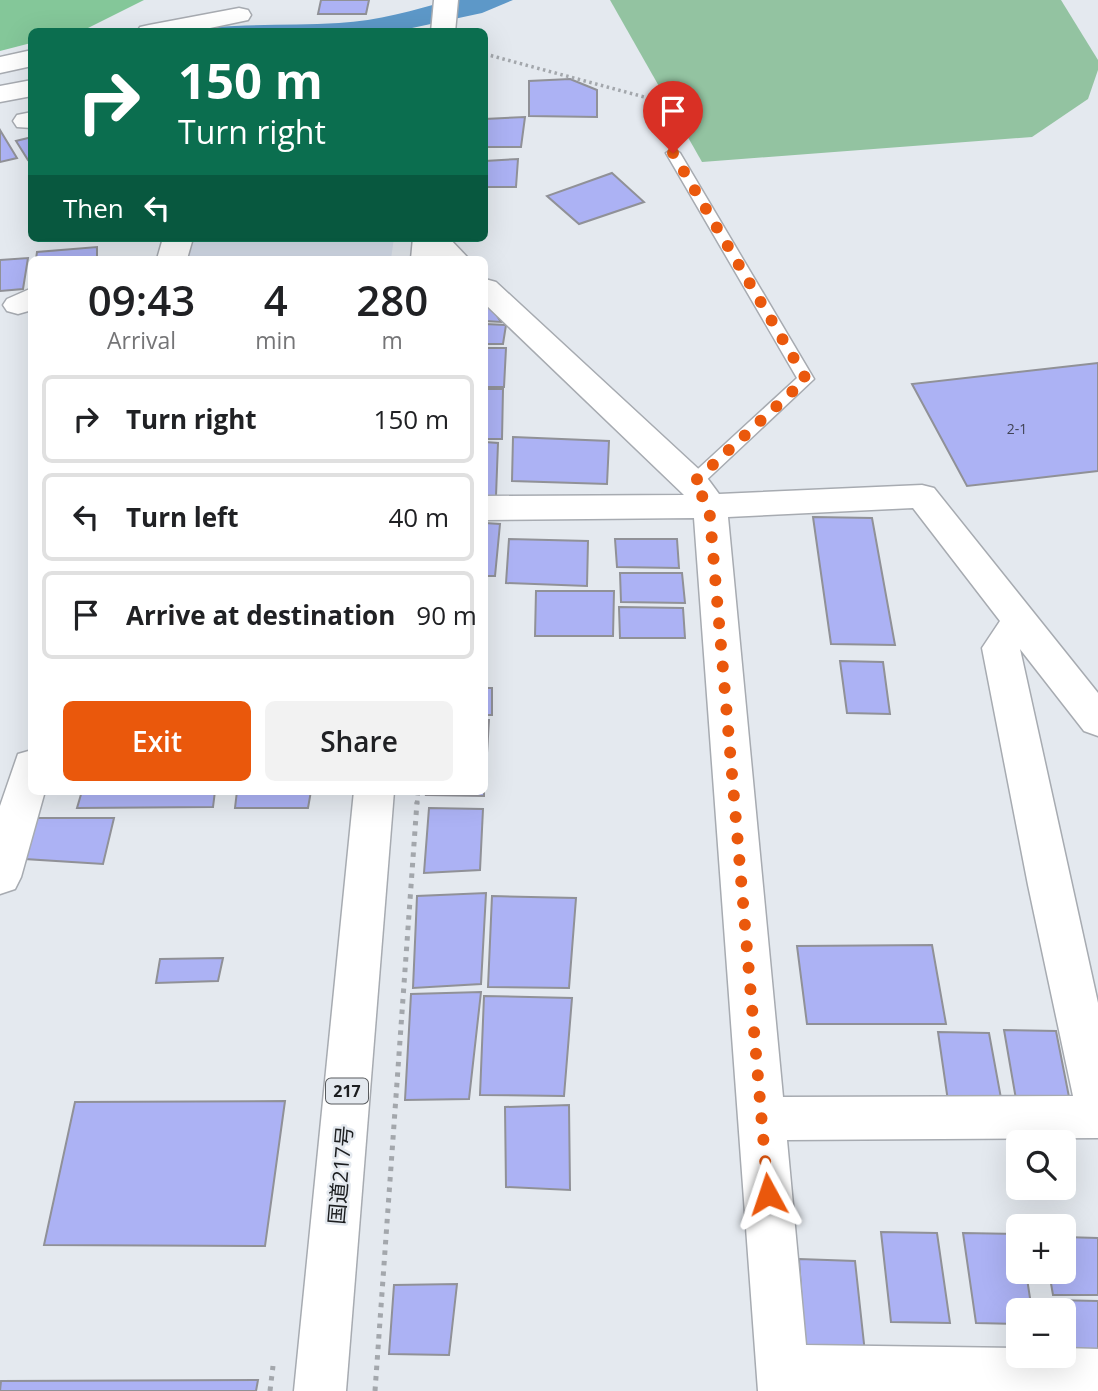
<!DOCTYPE html>
<html lang="en">
<head>
<meta charset="utf-8">
<style>
	:root { --surface:#fff; --page:#f2f2f2; --text:#202124; --muted:#757577; --line:#e0e0e0; --accent:#ea580c }
	body { margin:0; font-family:"Open Sans","Noto Sans JP",sans-serif; background:var(--page); color:var(--text); height:100vh; display:flex; flex-direction:column; font-size:26px; white-space:nowrap }
	* { box-sizing:border-box; margin:0 }
	p { font-size:23px; color:var(--muted) }
	.icon { flex:none; width:38px; height:38px; fill:none; stroke:currentColor; stroke-width:2; stroke-linecap:round; stroke-linejoin:round }
	.map { position:relative; flex:1; overflow:hidden }
	.side { position:absolute; left:28px; top:256px; width:460px; height:539px; display:flex; flex-direction:column; background:var(--surface); border-radius:10px; box-shadow:0 7px 28px #0002 }
	.side>* { flex:none }
	.banner { position:absolute; left:28px; top:28px; width:460px; height:214px; border-radius:10px; box-shadow:0 7px 28px #0002; background:#0b6e4f; color:#fff; overflow:hidden }
	.tools { position:absolute; left:1006px; top:1130px; display:grid; gap:14px }
	.tools a { display:grid; place-items:center; width:70px; height:70px; border-radius:10px; background:var(--surface); box-shadow:0 7px 28px #0002; font-size:35px }
	.pin { position:absolute; display:grid; place-items:center; width:60px; height:60px; color:#fff; margin:-72px -30px; border-radius:50% 50% 50% 0; rotate:-45deg; box-shadow:0 0 7px #0007 }
	.pin .icon { rotate:45deg }
	.me { position:absolute; width:77px; margin:-38px; rotate:355deg; stroke-linejoin:round; filter:drop-shadow(0 0 5px #0008) }
	.turn { display:flex; align-items:center; gap:24px; height:147px; padding:0 35px; font-size:32px }
	.turn .icon { width:91px; height:91px; stroke-width:2.5 }
	.turn b { display:block; font-size:49px; line-height:60px }
	.then { display:flex; align-items:center; height:66px; padding:0 35px; background:#0003; gap:14px; font-size:26px }
	.eta { display:flex; justify-content:space-evenly; align-items:center; height:119px; text-align:center }
	.eta b { font-size:42px; font-weight:600; line-height:49px }
	.action { display:flex; gap:14px; margin-top:auto; padding:14px 35px }
	.action a { flex:1; height:80px; border-radius:10px; background:var(--accent); color:#fff; font-size:28px; font-weight:600; line-height:80px; text-align:center }
	.action a+a { background:var(--page); color:var(--text) }
	ul { padding:0; list-style:none }
	li { display:flex; align-items:center; gap:21px; height:88px; margin:0 14px 10px; padding:0 21px; border:4px solid var(--line); border-radius:10px }
	li div { flex:1 }
	li b { display:block; font-size:26px }
	li em { font-style:normal }
	.map>svg:first-child { display:block }
	.built { fill:#d5ddea }
	.green { fill:#93c3a1 }
	.forest { fill:#84c799 }
	.water { fill:#5d98c8 }
	.building { fill:#acb2f4; stroke:#909197; stroke-width:2 }
	.lines { fill:none; stroke-linecap:round; stroke-linejoin:round }
	.lane-casing { stroke:#a7abb1; stroke-width:3 }
	.street-casing { stroke:#a7abb1; stroke-width:3 }
	.highway-casing { stroke:#a7abb1; stroke-width:3 }
	.path-far2 { stroke:#a3a7ac; stroke-width:3.5; stroke-dasharray:2.5 3.5; stroke-linecap:butt }
	.path-far1 { stroke:#a3a7ac; stroke-width:4.5; stroke-dasharray:3.5 5; stroke-linecap:butt }
	.path { stroke:#a3a7ac; stroke-width:5; stroke-dasharray:4.5 6; stroke-linecap:butt }
	.lane { fill:#fff; fill-rule:evenodd }
	.street { fill:#fff; fill-rule:evenodd }
	.highway { fill:#fff; fill-rule:evenodd }
	.route { stroke:#ea580c; stroke-width:12; stroke-dasharray:0 21.6 }
	.labels { text-anchor:middle; dominant-baseline:central; stroke-width:5; stroke-linejoin:round; paint-order:stroke }
	.number-label { font-size:14px; fill:#404355 }
	.shield { fill:#e4e9ef; stroke:#585b5e; stroke-width:2 }
	.shield-label { font-size:16px; font-weight:bold; fill:#1c1e20 }
	.near-street-label { font-size:21px; fill:#1c1e20; stroke:#e4e9ef }
</style>
</head>
<body>
<div class="map">
<svg width="1098" height="1391" viewBox="0 0 1098 1391">
	<rect width="100%" height="100%" fill="#e4e9ef"/>
	<polygon class="built" points="189,238 394,238 391,259 183,259"/>
	<polygon class="green" points="610,0 1061,0 1098,60 1098,70 1088,99 1032,137 702,162"/>
	<polygon class="forest" points="0,0 144,0 84,30 32,32 31,43 0,51"/>
	<path class="water" d="M451 0H513L482 13 398 31 171 32C227 23 283 26 339 23 378 21 414 10 451 0Z"/>
	<g class="building">
		<polygon points="321,0 369,0 366,14 318,14"/>
		<polygon points="570,79 597,90 597,117 529,116 529,81"/>
		<polygon points="525,117 521,147 485,147 485,119"/>
		<polygon points="0,130 17,158 0,162"/>
		<polygon points="32,137 32,159 28,160 16,141"/>
		<polygon points="518,159 516,187 485,187 485,161"/>
		<polygon points="612,173 644,202 579,224 547,196"/>
		<polygon points="97,247 97,259 36,259 37,252"/>
		<polygon points="28,258 23,289 0,291 0,260"/>
		<polygon points="485,302 488,302 501,322 485,321"/>
		<polygon points="485,324 506,325 503,344 485,344"/>
		<polygon points="485,348 506,348 504,387 485,387"/>
		<polygon points="1098,363 1098,471 967,486 912,384"/>
		<polygon points="485,389 503,389 502,439 485,439"/>
		<polygon points="513,437 609,441 607,484 512,481"/>
		<polygon points="485,442 498,443 496,496 485,497"/>
		<polygon points="813,517 872,518 895,645 831,644"/>
		<polygon points="485,523 500,524 495,576 485,576"/>
		<polygon points="509,539 588,541 587,586 506,583"/>
		<polygon points="615,539 677,539 679,568 617,567"/>
		<polygon points="620,573 682,573 685,603 621,602"/>
		<polygon points="536,591 614,591 613,636 535,636"/>
		<polygon points="619,607 683,608 685,638 620,638"/>
		<polygon points="840,661 883,662 890,714 847,713"/>
		<rect x="485" y="688" width="7" height="27"/>
		<polygon points="485,720 489,720 485,786"/>
		<polygon points="82,791 215,791 213,807 77,808"/>
		<polygon points="237,791 311,791 308,808 235,808"/>
		<polygon points="427,791 484,791 484,796 426,795"/>
		<polygon points="429,808 483,809 480,870 424,873"/>
		<polygon points="36,818 114,818 103,864 25,859"/>
		<polygon points="486,893 481,984 413,988 417,896"/>
		<polygon points="492,896 576,898 569,988 488,987"/>
		<polygon points="932,945 946,1024 807,1024 797,946"/>
		<polygon points="223,958 218,981 156,983 160,959"/>
		<polygon points="481,992 469,1099 405,1100 411,994"/>
		<polygon points="484,996 572,998 564,1096 480,1095"/>
		<polygon points="1004,1030 1056,1031 1071,1107 1017,1105"/>
		<polygon points="938,1032 989,1033 1003,1109 949,1108"/>
		<polygon points="285,1101 265,1246 44,1245 75,1102"/>
		<polygon points="569,1105 570,1190 506,1187 505,1107"/>
		<polygon points="881,1232 937,1233 950,1323 891,1322"/>
		<polygon points="963,1233 1018,1234 1018,1272 1026,1272 1032,1311 1018,1311 1018,1324 976,1323"/>
		<polygon points="1064,1237 1098,1238 1098,1295 1053,1295 1049,1272 1064,1272"/>
		<polygon points="799,1259 855,1261 865,1353 805,1351"/>
		<polygon points="457,1284 449,1355 389,1354 394,1285"/>
		<polygon points="1052,1300 1098,1301 1098,1361 1064,1356 1064,1311 1054,1311"/>
		<polygon points="258,1380 256,1391 0,1391 1,1381"/>
	</g>
	<g class="lines">
		<g class="lane-casing">
			<polygon id="lane" points="673,149 680,153 814,379 699,487 693,489 684,483 687,479 797,378 666,153"/>
		</g>
		<g class="street-casing">
			<g id="street">
				<polygon points="239,8 248,10 251,15 248,20 191,32 137,32 140,27 149,25"/>
				<polygon points="32,50 32,66 0,73 0,57"/>
				<polygon points="32,80 32,96 0,102 0,86"/>
				<polygon points="32,112 32,128 17,127 13,121 17,115"/>
				<polygon points="163,238 193,238 187,259 157,259"/>
				<polygon points="417,238 449,238 469,259 437,259"/>
				<path d="M485 279 496 282 705 475 719 494 922 485 934 488 1098 693V736L1084 731 1020 649 1098 1003V1138L787 1140 806 1345 1018 1348V1356H1064V1348L1098 1349V1391H758L694 518 485 520V496L684 495 485 304ZM913 508 1000 621 982 648 1028 885 1073 1096 783 1097 728 517Z"/>
				<polygon points="32,288 32,310 18,314 7,311 3,305 7,299"/>
				<polygon points="32,750 32,791 45,791 21,877 15,889 0,894 0,806 18,754"/>
			</g>
		</g>
		<g class="highway-casing">
			<g id="highway">
				<polygon points="434,0 458,0 455,32 431,32"/>
				<polygon points="413,238 443,238 441,259 411,259"/>
				<polygon points="354,791 394,791 346,1391 294,1391"/>
			</g>
		</g>
		<polyline class="path-far2" points="485,54 648,98"/>
		<polyline class="path-far1" points="417,804 418,791"/>
		<g class="path">
			<polyline points="270,1391 273,1366"/>
			<polyline points="375,1391 417,802"/>
		</g>
		<use href="#lane" class="lane"/>
		<use href="#street" class="street"/>
		<use href="#highway" class="highway"/>
	</g>
	<g class="lines">
		<polyline class="route" points="673,153 806,379 693,483 709,506 768,1194"/>
	</g>
	<g class="labels">
		<g class="number-label">
			<text x="1017" y="428">2-1</text>
		</g>
		<rect class="shield" x="326" y="1078.5" width="42" height="25" rx="5"/>
		<g class="shield-label">
			<text x="347" y="1091">217</text>
		</g>
		<g class="near-street-label">
			<text transform="translate(340 1175) rotate(-85)">国道217号</text>
		</g>
	</g>
</svg>
<div class="tools">
<a><svg class="icon" aria-label="search" viewBox="0 0 24 24"><circle cx="10" cy="10" r="6"/><path d="M15 15l6 6"/></svg></a>
<a>+</a>
<a>−</a>
</div>
<div class="pin" style="left:673px;top:153px;background:#d93025"><svg class="icon" aria-label="arrive" viewBox="0 0 24 24"><path d="M6 21V4h12l-3 4 3 4H6"/></svg></div>
<svg class="me" style="left:768px;top:1194px" viewBox="-20 -20 40 40"><path d="M0-17L14 15 0 8-14 15z" fill="#ea580c" stroke="#fff" stroke-width="4"/></svg>
<div class="banner">
<div class="turn"><svg class="icon" aria-label="right" viewBox="0 0 24 24"><path d="M7 20v-9h11M14 6l5 5-5 5"/></svg><div><b>150 m</b>Turn right</div></div>
<div class="then">Then<svg class="icon" aria-label="left" viewBox="0 0 24 24"><path d="M17 20v-9H6M10 6l-5 5 5 5"/></svg></div>
</div>
<section class="side">
<div class="eta">
<div><b>09:43</b><p>Arrival</p></div>
<div><b>4</b><p>min</p></div>
<div><b>280</b><p>m</p></div>
</div>
<ul>
<li><svg class="icon" aria-label="right" viewBox="0 0 24 24"><path d="M7 20v-9h11M14 6l5 5-5 5"/></svg><div><b>Turn right</b></div><em>150 m</em></li>
<li><svg class="icon" aria-label="left" viewBox="0 0 24 24"><path d="M17 20v-9H6M10 6l-5 5 5 5"/></svg><div><b>Turn left</b></div><em>40 m</em></li>
<li><svg class="icon" aria-label="arrive" viewBox="0 0 24 24"><path d="M6 21V4h12l-3 4 3 4H6"/></svg><div><b>Arrive at destination</b></div><em>90 m</em></li>
</ul>
<div class="action"><a>Exit</a><a>Share</a></div>
</section>
</div>
</body>
</html>
